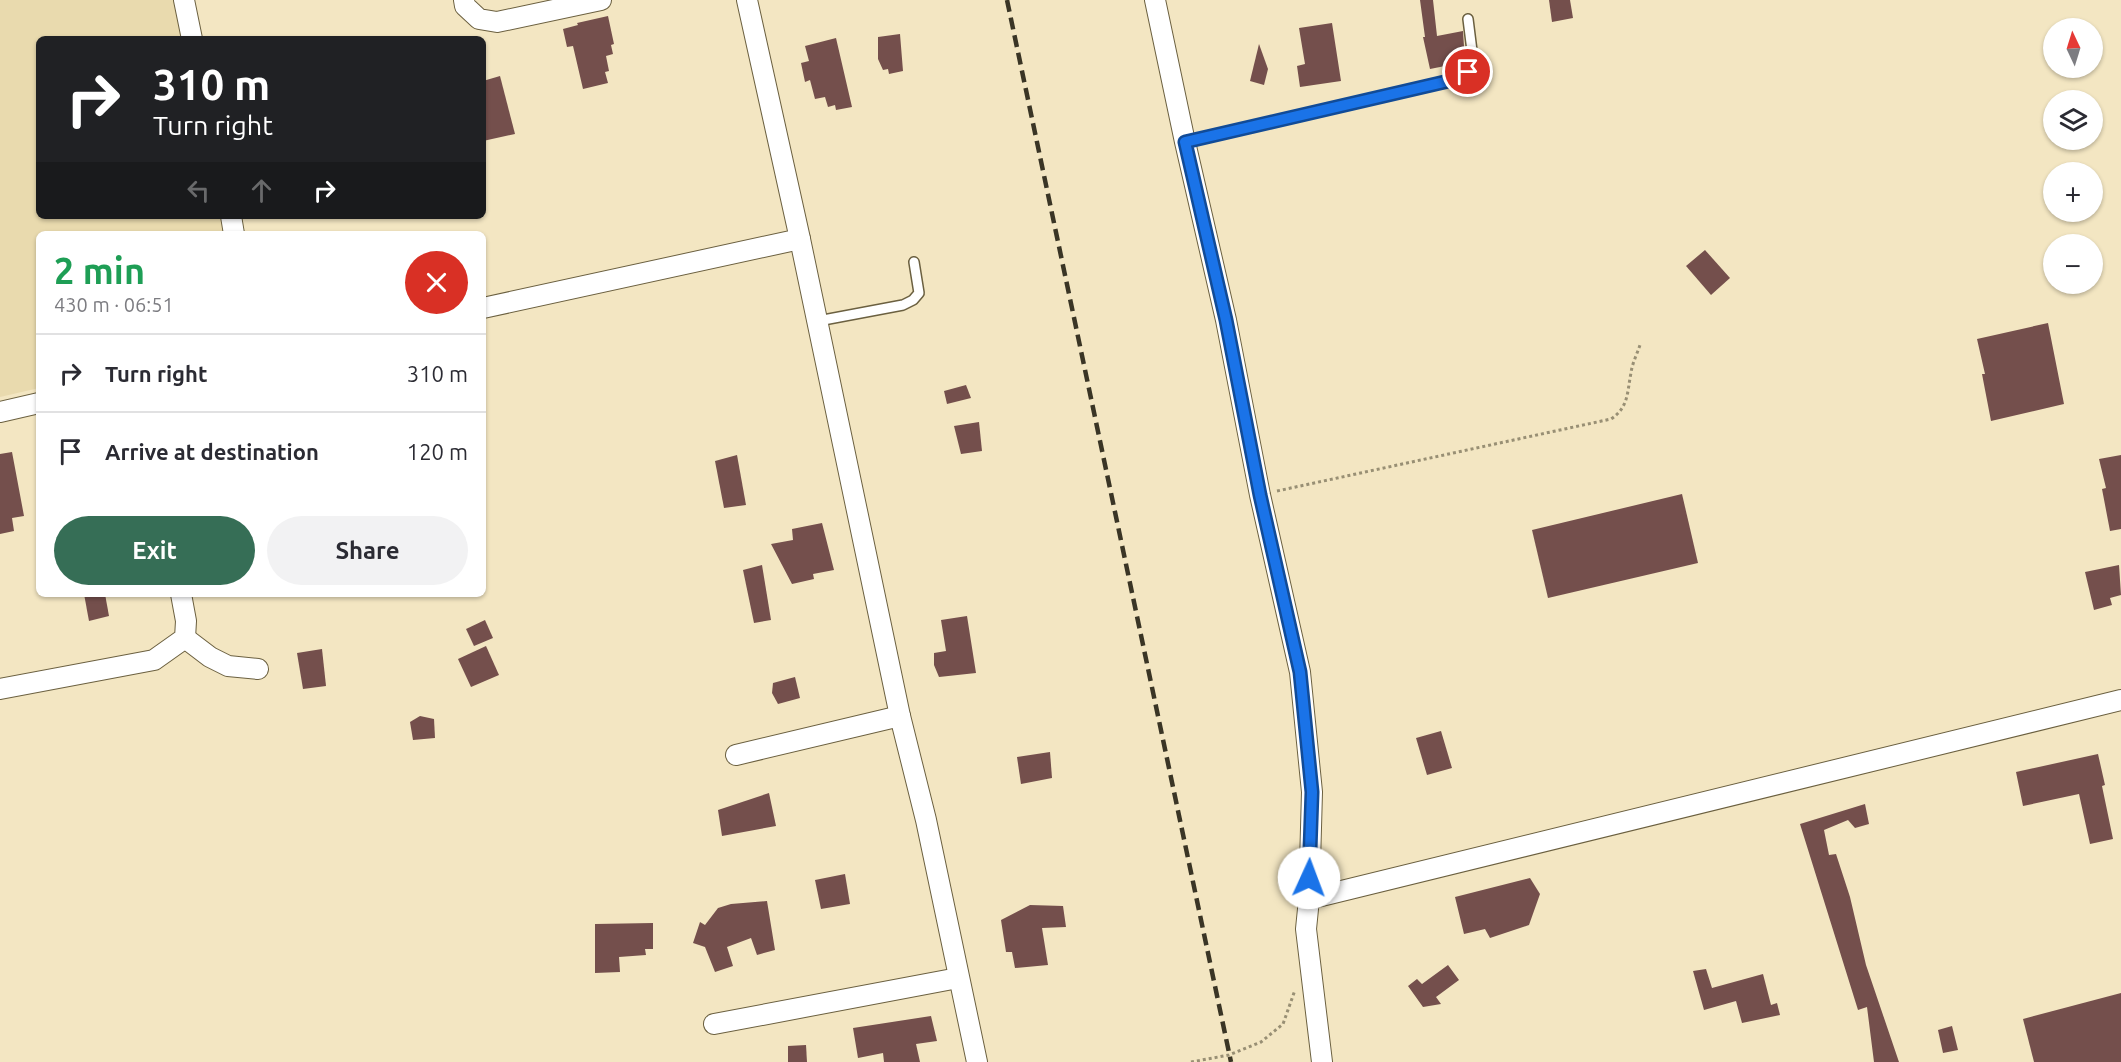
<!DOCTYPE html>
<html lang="en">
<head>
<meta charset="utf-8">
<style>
	:root { --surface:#fff; --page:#f2f2f3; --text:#2b2b33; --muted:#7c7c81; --line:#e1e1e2; --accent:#366e56 }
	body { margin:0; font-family:Ubuntu,sans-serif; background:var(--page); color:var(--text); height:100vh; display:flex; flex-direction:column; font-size:22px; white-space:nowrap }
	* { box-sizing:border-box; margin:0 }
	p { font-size:20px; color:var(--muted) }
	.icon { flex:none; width:33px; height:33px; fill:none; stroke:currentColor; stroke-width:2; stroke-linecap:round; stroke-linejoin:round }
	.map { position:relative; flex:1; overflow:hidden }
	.side { position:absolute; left:36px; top:231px; width:450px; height:366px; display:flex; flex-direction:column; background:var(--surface); border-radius:9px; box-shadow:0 2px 4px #0004 }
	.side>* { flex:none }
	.guide { position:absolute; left:36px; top:36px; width:450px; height:183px; border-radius:9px; box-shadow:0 2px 4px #0004; background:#202124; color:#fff; overflow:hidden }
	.needle { width:39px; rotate:356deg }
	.tools { position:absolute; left:2043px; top:18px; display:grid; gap:12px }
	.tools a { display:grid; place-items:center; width:60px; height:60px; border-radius:50%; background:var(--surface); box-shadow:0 2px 4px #0004; font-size:30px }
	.pin { position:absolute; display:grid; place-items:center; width:51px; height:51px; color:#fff; margin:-26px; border:3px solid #fff; border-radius:50%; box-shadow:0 2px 6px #0007 }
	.me { position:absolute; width:66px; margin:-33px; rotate:2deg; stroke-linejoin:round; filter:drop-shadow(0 0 4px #0008) }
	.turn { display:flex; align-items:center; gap:21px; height:126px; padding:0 18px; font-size:27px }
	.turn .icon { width:78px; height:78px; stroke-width:2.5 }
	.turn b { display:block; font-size:42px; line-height:51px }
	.lanes { display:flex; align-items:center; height:57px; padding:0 18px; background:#0003; justify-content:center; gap:30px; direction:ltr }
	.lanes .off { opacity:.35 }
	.round { display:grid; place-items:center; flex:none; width:63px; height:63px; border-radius:32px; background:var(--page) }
	.overview { display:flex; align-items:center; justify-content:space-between; height:102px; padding:0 18px }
	h1 { font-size:36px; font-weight:700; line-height:45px; color:#1e9e55 }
	.action { display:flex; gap:12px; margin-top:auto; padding:12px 18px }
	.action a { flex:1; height:69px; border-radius:36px; background:var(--accent); color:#fff; font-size:24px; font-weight:700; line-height:69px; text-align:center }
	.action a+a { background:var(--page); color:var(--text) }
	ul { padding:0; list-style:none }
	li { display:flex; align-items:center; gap:18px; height:78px; padding:0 18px; border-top:2px solid var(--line) }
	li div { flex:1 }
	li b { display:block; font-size:22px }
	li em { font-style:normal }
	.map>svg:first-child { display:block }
	.built { fill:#e9daae }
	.building { fill:#744f4c }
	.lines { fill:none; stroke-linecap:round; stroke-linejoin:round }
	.service-casing { stroke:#6b6040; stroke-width:12 }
	.minor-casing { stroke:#6b6040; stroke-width:22 }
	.path { stroke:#988f74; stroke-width:3; stroke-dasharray:3 3; stroke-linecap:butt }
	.service { stroke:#fff; stroke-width:9 }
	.minor { stroke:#fff; stroke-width:20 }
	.rail { stroke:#3a3525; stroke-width:4.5; stroke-dasharray:12 6; stroke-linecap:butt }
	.route-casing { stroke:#114b97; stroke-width:15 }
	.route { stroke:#1a73e8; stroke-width:10 }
</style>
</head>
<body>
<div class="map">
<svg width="2121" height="1062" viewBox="0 0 2121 1062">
	<rect width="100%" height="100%" fill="#f3e6c2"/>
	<polygon class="built" points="0,0 182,0 190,39 39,39 39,216 227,216 231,234 39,234 39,388 0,397"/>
	<g class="building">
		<polygon points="1420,0 1433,0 1437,36 1463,31 1465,62 1430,69 1423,37 1425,37"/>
		<polygon points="1549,0 1570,0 1573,18 1552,22"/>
		<polygon points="608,16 614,44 611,45 613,54 606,56 609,71 605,72 608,83 583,89 573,46 567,47 563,29 578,25 577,23"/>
		<polygon points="1332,23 1341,81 1300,87 1297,66 1305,64 1299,28"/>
		<polygon points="900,34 903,71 889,74 888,69 883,70 878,59 878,37"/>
		<polygon points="836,38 852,107 836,110 835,105 828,107 825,97 815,99 810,80 805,82 801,63 809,61 805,46"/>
		<polygon points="1259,44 1268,69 1264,85 1250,81"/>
		<polygon points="500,76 515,134 483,141 483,81"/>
		<polygon points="1705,250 1730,278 1711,295 1686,266"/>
		<polygon points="2048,323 2064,404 1991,421 1982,374 1985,374 1977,339"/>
		<polygon points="966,385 971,398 947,404 944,391"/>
		<polygon points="979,422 982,451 961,454 954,426"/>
		<polygon points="12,452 24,516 12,518 14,531 0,534 0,454"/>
		<polygon points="737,455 746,505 724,508 715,461"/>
		<polygon points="2121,455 2121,529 2110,531 2102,489 2106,488 2099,459"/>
		<polygon points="1682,494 1698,563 1548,598 1532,530"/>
		<polygon points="822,523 834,570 813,574 814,579 792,584 771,544 793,540 792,529"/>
		<polygon points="762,565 771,620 754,623 743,570"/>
		<polygon points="2119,565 2121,595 2110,598 2112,605 2094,610 2085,572"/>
		<polygon points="84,594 105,594 109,616 89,621"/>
		<polygon points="967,616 976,673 939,677 934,665 934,653 946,651 941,620"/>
		<polygon points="485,620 493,638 474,646 466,629"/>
		<polygon points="486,646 499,675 471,687 458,659"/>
		<polygon points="322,649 326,686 303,689 297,653"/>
		<polygon points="795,677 800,698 778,704 772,693 773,683"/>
		<polygon points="420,716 434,719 435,738 413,740 410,722"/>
		<polygon points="1441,731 1452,768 1427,775 1416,738"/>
		<polygon points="1050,752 1052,778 1021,784 1017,757"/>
		<polygon points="2098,754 2105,785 2102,786 2113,839 2090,844 2079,794 2023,806 2016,772"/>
		<polygon points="769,793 776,826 722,836 718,810"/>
		<polygon points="1865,804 1869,824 1855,828 1848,820 1824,830 1829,855 1836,854 1850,897 1866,965 1899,1062 1874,1062 1867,1007 1858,1010 1800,824"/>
		<polygon points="845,874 850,904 821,909 815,880"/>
		<polygon points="1530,878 1540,894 1529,925 1490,938 1485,929 1464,934 1455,897"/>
		<polygon points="767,901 775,950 757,955 751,938 727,947 733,966 715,972 705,947 693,943 700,922 705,925 718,908 731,904"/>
		<polygon points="1030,905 1063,906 1066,927 1042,928 1048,965 1015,968 1012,952 1006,952 1001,920"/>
		<polygon points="653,923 653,949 645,949 646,955 619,957 620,972 595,973 595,924"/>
		<polygon points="1448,965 1459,980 1436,997 1441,1004 1423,1007 1408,986 1417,979 1422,984"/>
		<polygon points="1706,969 1712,988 1763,974 1771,1005 1777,1003 1780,1015 1742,1023 1736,1001 1704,1010 1693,971"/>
		<polygon points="2121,993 2121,1062 2034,1062 2023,1019"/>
		<polygon points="931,1016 937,1041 916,1044 920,1062 884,1062 883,1053 858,1058 853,1028"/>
		<polygon points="1952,1026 1958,1050 1943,1053 1938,1030"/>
		<polygon points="806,1045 807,1062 788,1062 788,1046"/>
	</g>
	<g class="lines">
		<g class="service-casing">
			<g id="service">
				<polyline points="1185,142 1453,80 1468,72 1473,59 1468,19"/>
				<polyline points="818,321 903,305 913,300 919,293 914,262"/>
			</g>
		</g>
		<g class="minor-casing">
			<g id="minor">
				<polyline points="184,0 192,39"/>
				<polyline points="464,0 465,6 479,19 497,22 601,0"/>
				<polyline points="1155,0 1185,142 1226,320 1260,495 1300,672 1312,792 1309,899 2121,700"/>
				<polyline points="231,216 234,234"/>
				<polyline points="800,239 900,716 926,820 977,1062"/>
				<polyline points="483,308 800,239 747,0"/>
				<polyline points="0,412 39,403"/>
				<polyline points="185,638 210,657 228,666 258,669"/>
				<polyline points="0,689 154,660 185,638 186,621 181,594"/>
				<polyline points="736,755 900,716"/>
				<polyline points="1309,899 1306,929 1322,1062"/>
				<polyline points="714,1024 958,978"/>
			</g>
		</g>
		<g class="path">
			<path d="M1277 491 1611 419C1629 407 1627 392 1631 373 1632 364 1637 354 1640 345"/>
			<polyline points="1191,1062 1229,1055 1261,1042 1283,1024 1295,990"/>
		</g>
		<use href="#service" class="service"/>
		<use href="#minor" class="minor"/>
		<polyline class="rail" points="1007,0 1231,1062"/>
	</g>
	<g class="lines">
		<g class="route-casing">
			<polyline id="route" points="1309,878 1312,792 1300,672 1260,495 1226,320 1185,142 1453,80 1468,72"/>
		</g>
		<use href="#route" class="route"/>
	</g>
</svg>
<div class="tools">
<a><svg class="needle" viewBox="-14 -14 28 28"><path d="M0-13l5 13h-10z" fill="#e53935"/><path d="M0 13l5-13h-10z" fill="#7c7c81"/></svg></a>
<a><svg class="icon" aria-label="layers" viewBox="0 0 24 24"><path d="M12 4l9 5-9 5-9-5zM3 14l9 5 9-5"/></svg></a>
<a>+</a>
<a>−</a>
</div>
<div class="pin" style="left:1468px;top:72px;background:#d93025"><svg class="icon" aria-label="arrive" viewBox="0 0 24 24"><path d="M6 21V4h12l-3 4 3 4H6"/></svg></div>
<svg class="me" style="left:1309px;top:878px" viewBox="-20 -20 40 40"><circle r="19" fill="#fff"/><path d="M0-13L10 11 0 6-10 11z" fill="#1a73e8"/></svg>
<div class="guide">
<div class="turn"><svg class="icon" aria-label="right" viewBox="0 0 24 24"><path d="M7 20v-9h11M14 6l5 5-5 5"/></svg><div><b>310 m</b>Turn right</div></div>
<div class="lanes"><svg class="icon off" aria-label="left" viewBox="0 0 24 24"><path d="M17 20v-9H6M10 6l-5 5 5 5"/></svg><svg class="icon off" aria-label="ahead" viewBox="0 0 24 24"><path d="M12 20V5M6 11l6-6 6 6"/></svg><svg class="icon" aria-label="right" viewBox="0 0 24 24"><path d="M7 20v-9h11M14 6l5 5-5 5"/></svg></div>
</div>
<section class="side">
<div class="overview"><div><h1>2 min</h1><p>430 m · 06:51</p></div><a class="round" style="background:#d93025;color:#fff"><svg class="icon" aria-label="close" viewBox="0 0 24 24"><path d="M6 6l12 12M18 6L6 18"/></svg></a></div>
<ul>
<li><svg class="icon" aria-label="right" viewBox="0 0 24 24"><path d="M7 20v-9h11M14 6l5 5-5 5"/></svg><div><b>Turn right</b></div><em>310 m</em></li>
<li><svg class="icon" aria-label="arrive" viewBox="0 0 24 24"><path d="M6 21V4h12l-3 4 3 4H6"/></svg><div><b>Arrive at destination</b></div><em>120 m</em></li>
</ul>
<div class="action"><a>Exit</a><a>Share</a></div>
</section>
</div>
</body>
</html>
